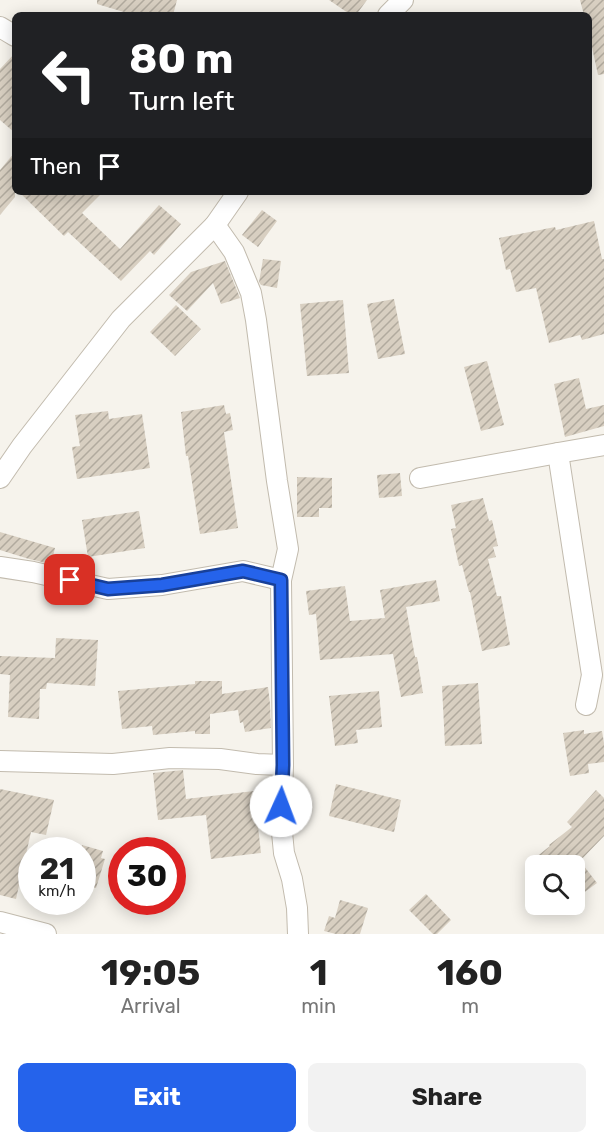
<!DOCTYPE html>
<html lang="en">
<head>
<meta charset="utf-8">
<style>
	:root { --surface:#fff; --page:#f2f2f2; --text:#222; --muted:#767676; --accent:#2563eb }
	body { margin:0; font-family:Rubik,sans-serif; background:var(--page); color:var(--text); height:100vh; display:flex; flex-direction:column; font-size:22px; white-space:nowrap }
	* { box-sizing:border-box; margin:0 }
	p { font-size:20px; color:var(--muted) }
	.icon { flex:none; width:33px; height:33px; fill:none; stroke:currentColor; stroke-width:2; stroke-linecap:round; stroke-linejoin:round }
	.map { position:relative; height:934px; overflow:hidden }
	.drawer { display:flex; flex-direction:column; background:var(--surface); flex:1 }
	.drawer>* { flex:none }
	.top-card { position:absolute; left:12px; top:12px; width:580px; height:183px; border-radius:9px; box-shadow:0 3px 15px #0003; background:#202124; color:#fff; overflow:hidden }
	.fabs { position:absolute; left:525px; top:855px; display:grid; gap:12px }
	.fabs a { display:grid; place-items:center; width:60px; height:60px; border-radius:9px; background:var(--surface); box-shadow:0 3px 15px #0003; font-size:30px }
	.speed { position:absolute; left:18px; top:837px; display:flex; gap:12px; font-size:30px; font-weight:700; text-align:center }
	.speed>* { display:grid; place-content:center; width:78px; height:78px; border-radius:50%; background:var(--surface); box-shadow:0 3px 15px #0003; line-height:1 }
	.speed small { font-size:15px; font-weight:400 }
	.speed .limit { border:9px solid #d22; background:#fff; color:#111 }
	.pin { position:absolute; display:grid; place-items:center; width:51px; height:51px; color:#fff; margin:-26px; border-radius:12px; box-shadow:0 3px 9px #0006 }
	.me { position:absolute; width:66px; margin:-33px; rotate:2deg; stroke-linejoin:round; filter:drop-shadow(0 0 4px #0008) }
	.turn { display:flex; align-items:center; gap:21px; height:126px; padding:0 18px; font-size:27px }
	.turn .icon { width:78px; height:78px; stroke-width:2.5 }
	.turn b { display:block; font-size:42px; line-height:51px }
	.then { display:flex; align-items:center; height:57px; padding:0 18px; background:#0003; gap:12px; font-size:22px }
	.eta { display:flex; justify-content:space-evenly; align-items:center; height:102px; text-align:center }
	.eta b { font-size:36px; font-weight:700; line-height:42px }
	.button { display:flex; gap:12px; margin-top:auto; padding:12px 18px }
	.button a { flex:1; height:69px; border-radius:9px; background:var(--accent); color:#fff; font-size:24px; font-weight:700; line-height:69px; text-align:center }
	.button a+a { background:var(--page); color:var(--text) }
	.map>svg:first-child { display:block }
	.building { fill:url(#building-hatch) }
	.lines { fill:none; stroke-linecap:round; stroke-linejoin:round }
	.minor-casing { stroke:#c2bbae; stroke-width:22 }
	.minor { stroke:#fff; stroke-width:20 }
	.route-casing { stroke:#184099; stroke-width:15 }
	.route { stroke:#2563eb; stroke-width:10 }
</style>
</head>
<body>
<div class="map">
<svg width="604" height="934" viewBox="0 0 604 934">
	<defs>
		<pattern id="building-hatch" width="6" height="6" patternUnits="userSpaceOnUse" patternTransform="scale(1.5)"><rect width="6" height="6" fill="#d8cfc1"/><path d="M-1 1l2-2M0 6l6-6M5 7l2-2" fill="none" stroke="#b1aa9e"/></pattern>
	</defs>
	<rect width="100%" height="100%" fill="#f6f3ec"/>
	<g class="building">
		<polygon points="97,0 177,0 173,15 134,15 97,4"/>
		<polygon points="329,0 367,0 356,15 351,15"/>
		<polygon points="580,0 604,0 604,74 598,75 590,38 590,15 584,15"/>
		<polygon points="15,53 15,133 0,120 0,69"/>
		<polygon points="15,152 15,197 0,215 0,170"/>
		<polygon points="19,192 103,192 82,213 120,249 159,205 181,224 154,255 150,251 121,281 68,232 64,236"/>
		<polygon points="262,210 277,221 258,247 242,235"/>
		<polygon points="594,221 602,259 604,259 604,334 582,340 580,335 549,343 536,288 516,292 510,269 506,270 499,238 555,227 556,230"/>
		<polygon points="263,259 281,261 277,288 261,285 259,282"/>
		<polygon points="225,261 240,298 221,304 213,283 187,311 169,295 191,272"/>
		<polygon points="394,299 405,354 378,359 367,304"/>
		<polygon points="343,300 349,373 307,376 300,304"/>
		<polygon points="176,305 201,329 175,356 150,332"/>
		<polygon points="487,361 504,425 481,431 464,367"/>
		<polygon points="579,378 586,409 604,405 604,426 565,437 554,384"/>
		<polygon points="224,405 226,414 230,413 233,430 224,432 238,528 200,534 188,456 186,456 181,412"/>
		<polygon points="108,411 109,419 142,414 150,468 77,479 72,447 80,446 75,415"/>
		<polygon points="400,473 402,496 379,498 377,475"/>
		<polygon points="297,477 332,478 332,508 319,508 319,517 297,517"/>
		<polygon points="483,498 489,521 492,520 498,546 493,547 496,557 488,559 497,596 501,596 510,645 482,651 470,592 469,592 462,565 459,566 451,529 456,528 451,505"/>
		<polygon points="139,511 145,548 88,557 82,520"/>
		<polygon points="0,532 55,548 51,564 29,559 0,550"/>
		<polygon points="436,580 440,601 406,607 415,657 417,657 423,693 401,697 393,654 320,660 316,614 309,615 306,591 345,586 350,621 385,618 380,590"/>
		<polygon points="56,638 98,640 95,686 47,683 46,689 40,689 39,719 8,717 10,675 0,674 0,656 55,658"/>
		<polygon points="195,681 222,681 222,694 268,687 270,704 271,728 245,732 243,722 240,723 238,710 210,714 210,734 195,734 195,731 153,735 152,726 122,729 118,691 195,684"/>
		<polygon points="478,683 482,744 445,746 442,686"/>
		<polygon points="379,691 382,727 356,730 358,743 335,746 329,696"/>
		<polygon points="584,730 584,734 602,731 604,743 604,762 588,764 589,773 570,776 563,733"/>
		<polygon points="183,770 186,799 254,791 261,853 211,859 206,815 158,820 153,773"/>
		<polygon points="336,784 401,800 394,832 329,816"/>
		<polygon points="0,789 54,800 46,835 31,832 16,899 0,895"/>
		<polygon points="596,790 604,798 604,836 580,861 597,883 574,900 574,866 525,866 550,846 549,845 572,827 567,822"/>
		<polygon points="82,845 103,851 101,858 105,859 96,888 82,885"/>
		<polygon points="426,894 451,920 437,934 433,934 409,910"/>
		<polygon points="340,900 368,908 360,934 336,934 324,931 329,916 335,918"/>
	</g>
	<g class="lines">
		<g class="minor-casing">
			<g id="minor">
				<polyline points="388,15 403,0"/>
				<polyline points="0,27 15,36"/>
				<polyline points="215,225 234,252 251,293 256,320 277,481 288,549 281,580 283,765"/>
				<polyline points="0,478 22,446 121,319 215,225 238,192"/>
				<polyline points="420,478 558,453"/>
				<polyline points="0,567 33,572 108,589 162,585 243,571 281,580"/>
				<polyline points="586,705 592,675 558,453 604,445"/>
				<polyline points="0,761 113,764 170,758 220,759 257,764 283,765 281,822 284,853 292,879 297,908 298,934"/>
				<polyline points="0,922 46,934"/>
			</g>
		</g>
		<use href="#minor" class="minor"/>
	</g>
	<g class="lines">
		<g class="route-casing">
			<polyline id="route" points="70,580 108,589 162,585 243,571 281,580 283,765 281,806"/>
		</g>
		<use href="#route" class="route"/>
	</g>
</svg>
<div class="fabs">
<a><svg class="icon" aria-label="search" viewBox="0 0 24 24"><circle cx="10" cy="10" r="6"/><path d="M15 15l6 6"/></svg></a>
</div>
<div class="speed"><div>21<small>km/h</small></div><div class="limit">30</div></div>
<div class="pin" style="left:70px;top:580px;background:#d93025"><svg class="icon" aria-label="arrive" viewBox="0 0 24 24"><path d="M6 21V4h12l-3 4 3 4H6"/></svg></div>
<svg class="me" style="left:281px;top:806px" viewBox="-20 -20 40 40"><circle r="19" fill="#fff"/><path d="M0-13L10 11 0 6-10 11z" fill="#2563eb"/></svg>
<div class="top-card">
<div class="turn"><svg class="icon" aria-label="left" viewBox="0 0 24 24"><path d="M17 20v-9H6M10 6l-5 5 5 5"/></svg><div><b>80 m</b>Turn left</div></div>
<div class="then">Then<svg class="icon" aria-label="arrive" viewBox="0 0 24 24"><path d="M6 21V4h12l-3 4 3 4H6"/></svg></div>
</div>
</div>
<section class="drawer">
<div class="eta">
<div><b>19:05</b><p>Arrival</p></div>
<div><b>1</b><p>min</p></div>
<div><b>160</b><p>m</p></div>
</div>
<div class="button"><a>Exit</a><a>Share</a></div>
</section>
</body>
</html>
